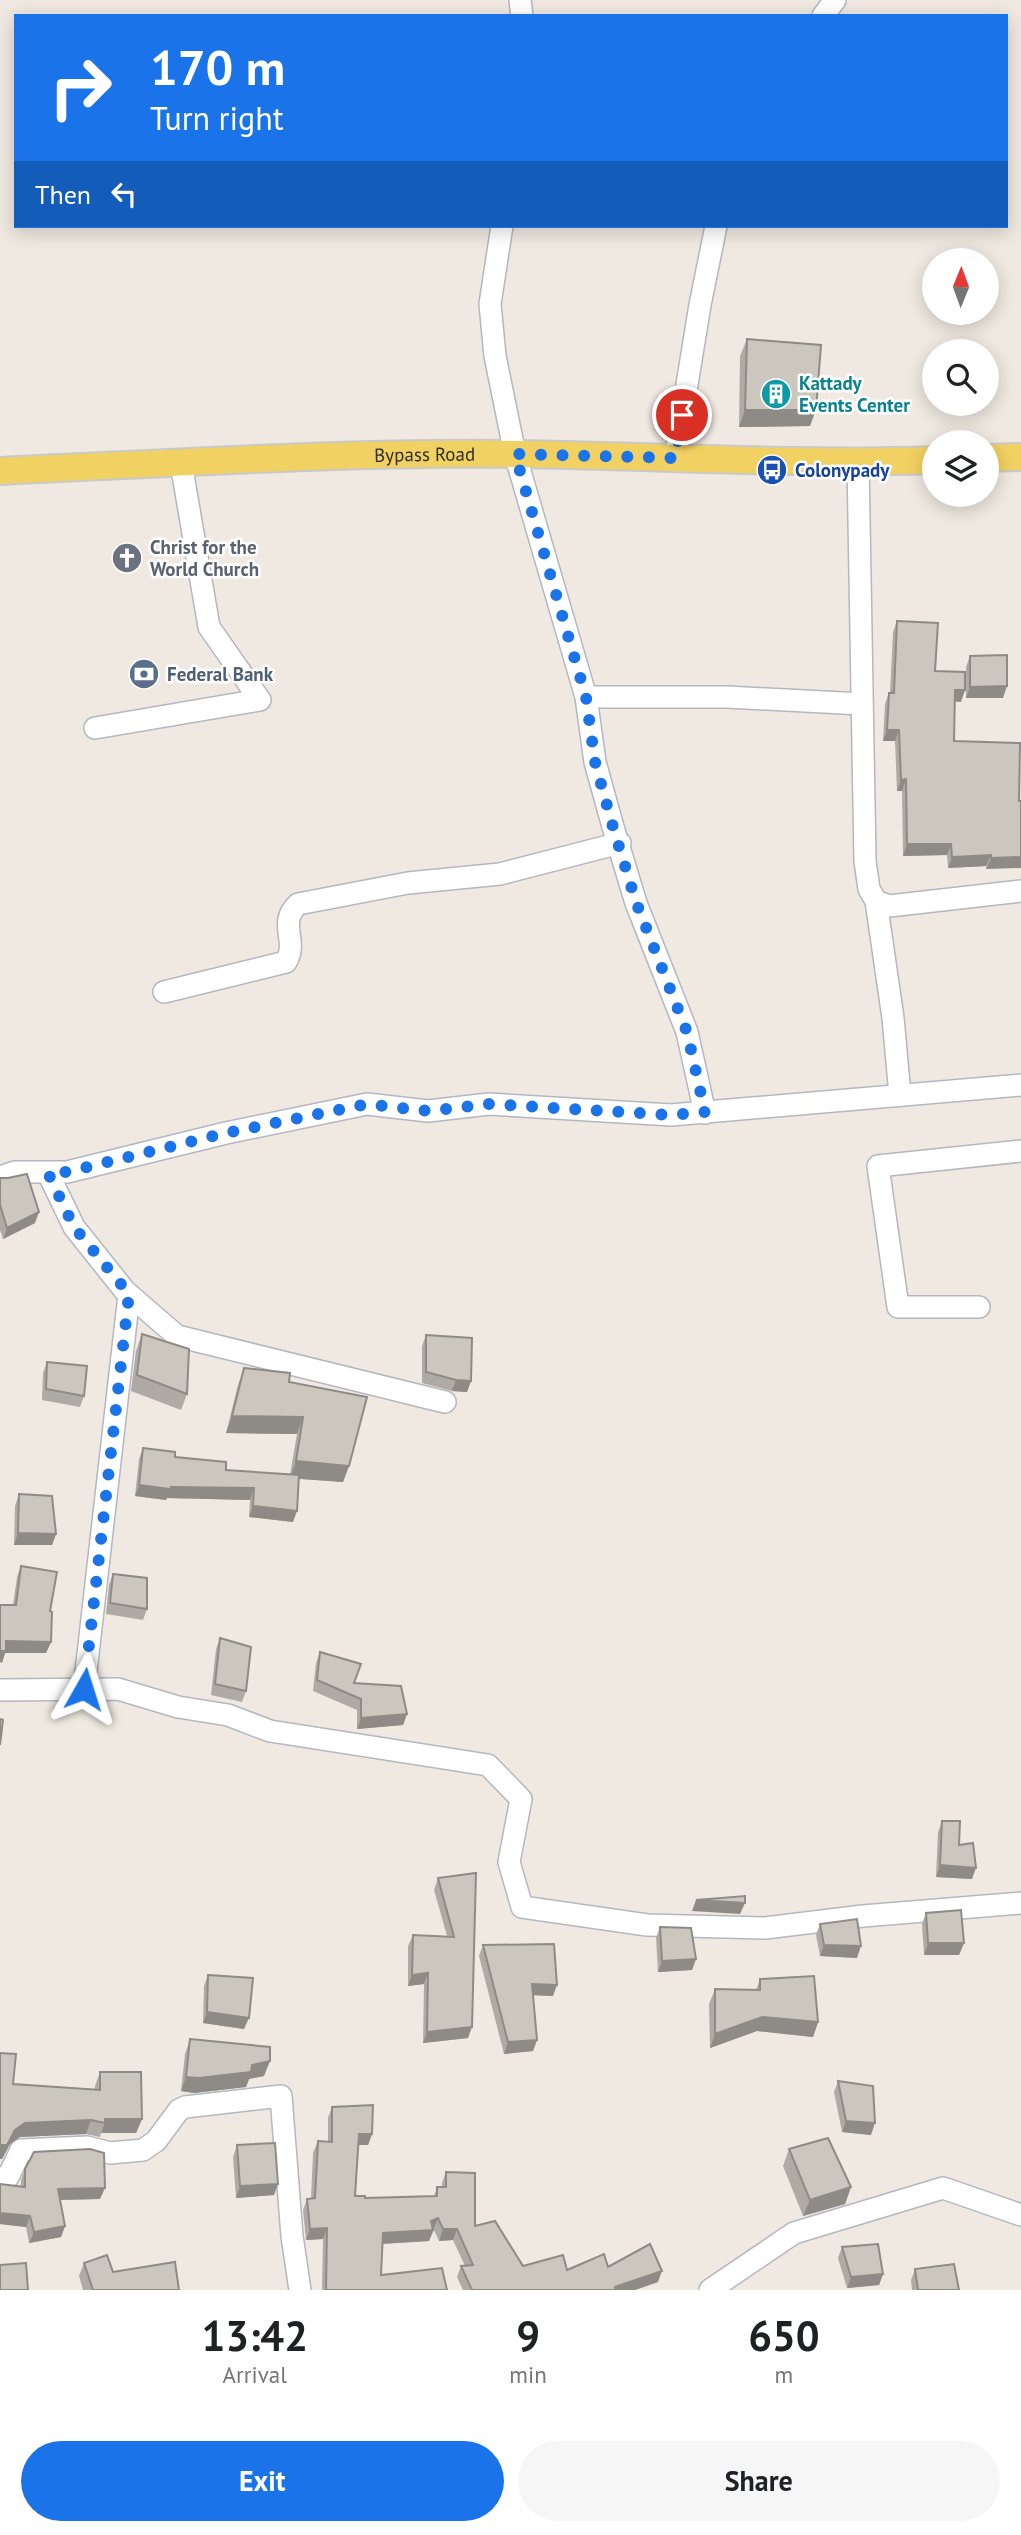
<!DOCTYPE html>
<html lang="en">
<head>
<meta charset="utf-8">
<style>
	:root { --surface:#fff; --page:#f6f6f6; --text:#202124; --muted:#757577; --accent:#1a73e8 }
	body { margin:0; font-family:"PT Sans",sans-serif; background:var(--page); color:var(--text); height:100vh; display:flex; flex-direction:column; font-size:26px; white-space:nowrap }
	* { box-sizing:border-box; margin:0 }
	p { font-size:23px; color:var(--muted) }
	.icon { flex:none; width:38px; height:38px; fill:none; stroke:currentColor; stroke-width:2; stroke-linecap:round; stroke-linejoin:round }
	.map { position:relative; height:2290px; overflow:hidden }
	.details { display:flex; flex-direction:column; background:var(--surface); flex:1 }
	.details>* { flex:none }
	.banner { position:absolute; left:14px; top:14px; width:994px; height:214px; border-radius:0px; box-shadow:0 4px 18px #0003; background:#1a73e8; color:#fff; overflow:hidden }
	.needle { width:46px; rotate:1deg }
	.fabs { position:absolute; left:922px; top:248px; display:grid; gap:14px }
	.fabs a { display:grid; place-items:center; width:77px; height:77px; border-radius:50%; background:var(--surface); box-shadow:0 4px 18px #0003; font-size:35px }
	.pin { position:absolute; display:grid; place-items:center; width:60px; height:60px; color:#fff; margin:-30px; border:4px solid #fff; border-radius:50%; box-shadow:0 2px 7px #0007 }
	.me { position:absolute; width:77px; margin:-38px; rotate:6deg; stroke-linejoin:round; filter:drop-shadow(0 0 5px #0008) }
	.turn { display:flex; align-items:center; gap:24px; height:147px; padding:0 21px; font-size:32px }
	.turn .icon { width:91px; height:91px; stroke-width:2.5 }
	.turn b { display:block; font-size:49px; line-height:60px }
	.then { display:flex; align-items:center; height:66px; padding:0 21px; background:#0003; gap:14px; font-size:26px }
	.eta { display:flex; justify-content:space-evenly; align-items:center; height:119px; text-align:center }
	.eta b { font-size:42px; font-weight:800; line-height:49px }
	.action { display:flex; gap:14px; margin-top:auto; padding:14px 21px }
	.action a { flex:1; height:80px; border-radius:42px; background:var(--accent); color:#fff; font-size:28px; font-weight:800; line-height:80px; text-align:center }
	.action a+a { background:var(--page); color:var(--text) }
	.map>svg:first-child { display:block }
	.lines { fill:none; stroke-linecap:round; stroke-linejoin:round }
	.minor-casing { stroke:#b4b7c1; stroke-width:24 }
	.major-casing { stroke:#c9c9c9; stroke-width:30 }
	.minor { stroke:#fff; stroke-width:21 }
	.major { stroke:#f2d163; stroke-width:26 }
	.wall { fill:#afaba4 }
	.shaded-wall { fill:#8e8b86 }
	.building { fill:#cbc7bf; stroke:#8e8b86; stroke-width:2 }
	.route { stroke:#1a73e8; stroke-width:12; stroke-dasharray:0 21.6 }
	.labels { text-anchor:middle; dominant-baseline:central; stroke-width:5; stroke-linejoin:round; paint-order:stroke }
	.culture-label { font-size:19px; font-weight:bold; fill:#0d838f; stroke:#fff; text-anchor:start }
	.street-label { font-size:19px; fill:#2e2e2e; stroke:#fff }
	.transit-label { font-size:19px; font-weight:bold; fill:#164399; stroke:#fff; text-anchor:start }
	.worship-label { font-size:19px; font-weight:bold; fill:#5b616d; stroke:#fff; text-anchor:start }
	.service-label { font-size:19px; font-weight:bold; fill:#4e5e75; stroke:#fff; text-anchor:start }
</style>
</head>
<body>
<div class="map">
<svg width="1021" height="2290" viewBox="0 0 1021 2290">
	<rect width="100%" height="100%" fill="#efe9e1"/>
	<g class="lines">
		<g class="minor-casing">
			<g id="minor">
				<polyline points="520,0 522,16"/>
				<polyline points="823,16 835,0"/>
				<polyline points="502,226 490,304 495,356 515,454 586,697"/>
				<polyline points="675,458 700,305 716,226"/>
				<polyline points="858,462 865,861 869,889 876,901 889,906 1021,891"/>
				<polyline points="95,728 260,700 209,627 181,463"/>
				<polyline points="876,901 893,1018 900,1095"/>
				<path d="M164 992 286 962C299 940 277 924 298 904L408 883 500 874 620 843"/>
				<polyline points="705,1113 687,1032 636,903 613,827 595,762 586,697 727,697 862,704"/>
				<polyline points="48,1173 74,1227 125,1291 177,1336 445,1402"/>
				<polyline points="0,1177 15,1172 67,1172 226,1133 367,1104 428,1111 489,1104 671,1115 1021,1085"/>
				<polyline points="979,1307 898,1307 878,1166 1021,1151"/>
				<polyline points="84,1689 129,1295"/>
				<polyline points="0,1690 118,1689 178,1707 228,1715 270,1731 488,1765 521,1799 509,1862 522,1907 647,1925 765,1928 863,1916 1021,1903"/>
				<polyline points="0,2178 8,2177 21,2150 87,2147 110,2153 143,2150 156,2141 179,2110 185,2107 281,2096 292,2236 300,2290"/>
				<polyline points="710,2290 794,2233 943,2188 1021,2215"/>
			</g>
		</g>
		<g class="major-casing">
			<g id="major">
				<polyline points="987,458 1021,457"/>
				<path id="s1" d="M0 471C172 463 345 452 517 454 656 456 796 465 934 460"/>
			</g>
		</g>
		<use href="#minor" class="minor"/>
		<use href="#major" class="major"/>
	</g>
	<g class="wall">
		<polygon points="747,339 810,426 739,427 740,356"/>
		<polygon points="897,621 935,671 961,702 955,701 954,741 1019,801 986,869 986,866 948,868 947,855 903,856 902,791 897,791 895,741 883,741 885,704 889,693 890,693 893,632"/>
		<polygon points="970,656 1003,698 966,698 966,667"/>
		<polygon points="0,1178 35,1223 3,1239 0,1230"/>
		<polygon points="142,1334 187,1394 181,1410 131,1391 136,1351"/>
		<polygon points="426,1335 471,1381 467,1392 452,1391 422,1383 422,1346"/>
		<polygon points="47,1362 84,1396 80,1407 42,1400 43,1373"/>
		<polygon points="244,1368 289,1382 349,1466 343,1482 299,1479 293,1522 249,1517 250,1500 167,1498 166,1500 135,1496 139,1459 143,1448 226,1470 290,1475 297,1434 226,1433 238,1385"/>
		<polygon points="19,1494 56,1534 52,1545 14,1545 15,1506"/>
		<polygon points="21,1566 50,1611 51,1642 46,1653 5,1653 2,1663 13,1605 17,1577"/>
		<polygon points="113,1574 147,1609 143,1620 106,1614 109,1585"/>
		<polygon points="220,1638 246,1691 242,1702 211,1695 216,1649"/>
		<polygon points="320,1652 354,1683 407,1714 403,1725 357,1729 357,1710 313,1691 316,1663"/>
		<polygon points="942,1821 959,1845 972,1879 936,1877 938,1832"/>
		<polygon points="476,1873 468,2038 423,2043 424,1984 408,1986 408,1946 413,1935 447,1936 434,1890 438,1878"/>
		<polygon points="926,1913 964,1943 959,1955 924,1955 922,1924"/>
		<polygon points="820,1924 857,1958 820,1956 816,1935"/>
		<polygon points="660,1927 696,1959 692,1970 658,1972 656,1938"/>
		<polygon points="483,1945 553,1996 533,1995 537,2040 533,2051 504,2054 479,1956"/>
		<polygon points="208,1975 244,2029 203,2023 204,1986"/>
		<polygon points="760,1979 818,2022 813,2037 757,2031 710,2048 709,2004 715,1989 756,1990"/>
		<polygon points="190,2039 264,2076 249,2079 246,2087 194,2093 181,2091 185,2054"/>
		<polygon points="0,2053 13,2084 95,2089 95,2086 100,2072 142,2119 136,2133 101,2133 100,2137 86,2134 20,2137 10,2144 2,2159 0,2159"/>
		<polygon points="838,2081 871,2135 842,2132 834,2092"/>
		<polygon points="332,2107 372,2134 368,2145 358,2145 355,2196 365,2198 434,2196 437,2187 442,2187 442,2183 446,2172 475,2226 523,2266 567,2270 608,2267 658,2282 635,2290 463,2290 457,2277 461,2266 465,2266 453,2240 439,2241 434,2230 429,2241 382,2244 381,2275 447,2290 322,2290 323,2239 306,2240 303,2210 307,2199 311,2198 313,2153 318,2141 328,2142 328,2118"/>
		<polygon points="237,2145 274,2195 236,2198 233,2157"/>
		<polygon points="789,2149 851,2187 845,2204 803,2216 783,2166"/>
		<polygon points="25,2169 100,2199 60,2200 65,2226 61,2237 29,2243 26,2227 0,2224 0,2184 21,2186 21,2180"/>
		<polygon points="842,2247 883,2274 879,2285 847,2288 838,2258"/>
		<polygon points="84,2263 113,2272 179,2290 83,2290 79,2276"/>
		<polygon points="915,2269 959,2290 912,2290 911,2280"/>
	</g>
	<g class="shaded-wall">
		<polygon points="745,410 816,410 810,426 739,427"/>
		<polygon points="1007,686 1003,698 966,698 970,687"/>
		<polygon points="955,690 965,690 961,702 951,701"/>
		<polygon points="887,730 899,730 895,741 883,741"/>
		<polygon points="906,779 902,791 897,791 901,780"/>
		<polygon points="907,844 951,844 947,855 903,856"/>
		<polygon points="991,855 986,866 948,868 952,857"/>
		<polygon points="1021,857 1021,868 986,869 991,858"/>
		<polygon points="39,1212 35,1223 3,1239 7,1228"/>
		<polygon points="456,1380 471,1381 467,1392 452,1391"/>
		<polygon points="232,1416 303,1417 297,1434 226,1433"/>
		<polygon points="296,1461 349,1466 343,1482 290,1478"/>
		<polygon points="139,1485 254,1488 250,1500 167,1498 166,1500 135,1496"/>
		<polygon points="253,1506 297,1511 293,1522 249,1517"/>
		<polygon points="18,1533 56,1534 52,1545 14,1545"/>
		<polygon points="6,1641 51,1642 46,1653 5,1653 2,1663 0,1662 0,1651"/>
		<polygon points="407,1714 403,1725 357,1729 361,1718"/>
		<polygon points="940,1865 976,1868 972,1879 936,1877"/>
		<polygon points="696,1900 745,1903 740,1914 692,1911"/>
		<polygon points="928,1943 964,1943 959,1955 924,1955"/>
		<polygon points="824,1945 861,1946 857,1958 820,1956"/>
		<polygon points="696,1959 692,1970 658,1972 662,1961"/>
		<polygon points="428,1973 424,1984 408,1986 412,1975"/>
		<polygon points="532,1984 557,1985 553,1996 528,1995"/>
		<polygon points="207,2012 249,2018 244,2029 203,2023"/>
		<polygon points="762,2017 818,2022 813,2037 757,2031 710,2048 715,2034"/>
		<polygon points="472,2027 468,2038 423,2043 427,2032"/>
		<polygon points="537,2040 533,2051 504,2054 508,2042"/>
		<polygon points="270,2061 264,2076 249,2079 246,2087 194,2093 181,2091 186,2077"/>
		<polygon points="105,2119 142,2119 136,2133 101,2133 105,2123"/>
		<polygon points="91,2120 86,2134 20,2137 10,2144 2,2159 0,2159 0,2145 15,2130 25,2123"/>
		<polygon points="846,2121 875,2123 871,2135 842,2132"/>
		<polygon points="359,2134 372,2134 368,2145 354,2145"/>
		<polygon points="278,2184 274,2195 236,2198 240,2186"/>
		<polygon points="851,2187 845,2204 803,2216 810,2200"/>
		<polygon points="105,2188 100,2199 54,2200 58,2189"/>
		<polygon points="0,2213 30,2216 26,2227 0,2224"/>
		<polygon points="438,2218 429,2241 379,2244 383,2233"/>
		<polygon points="65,2226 61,2237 29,2243 34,2232"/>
		<polygon points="327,2228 323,2239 306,2240 310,2229"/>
		<polygon points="443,2229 457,2229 453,2240 439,2241"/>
		<polygon points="662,2271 658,2282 635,2290 614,2290 615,2287"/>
		<polygon points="883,2274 879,2285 847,2288 851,2277"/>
	</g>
	<g class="building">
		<polygon points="747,339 821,345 816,410 745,410"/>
		<polygon points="897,621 938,623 935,671 965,672 965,690 955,690 954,741 1020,743 1019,801 1021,801 1021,857 991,858 991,855 952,857 951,844 907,844 906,779 901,780 899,730 887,730 889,693 894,693"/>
		<polygon points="1007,655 1007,686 970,687 970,656"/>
		<polygon points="27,1174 39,1212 7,1228 0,1205 0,1178 8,1178"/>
		<polygon points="142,1334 189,1349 187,1394 137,1375"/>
		<polygon points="426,1335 472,1338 471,1381 456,1380 426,1372"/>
		<polygon points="47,1362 87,1366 84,1396 46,1389"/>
		<polygon points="244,1368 290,1373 289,1382 367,1397 349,1466 296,1461 303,1417 232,1416"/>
		<polygon points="143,1448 175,1452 175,1457 226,1462 226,1470 299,1475 297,1511 253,1506 254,1488 171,1487 170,1489 139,1485"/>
		<polygon points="19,1494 52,1496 56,1534 18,1533"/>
		<polygon points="21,1566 57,1572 50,1611 52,1612 51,1642 6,1641 6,1651 0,1651 0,1605 16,1605"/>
		<polygon points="113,1574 147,1578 147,1609 110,1603"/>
		<polygon points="220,1638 251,1647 246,1691 215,1684"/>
		<polygon points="320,1652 361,1664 354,1683 401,1686 407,1714 361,1718 361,1699 317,1680"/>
		<polygon points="0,1719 3,1720 0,1745"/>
		<polygon points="942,1821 960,1821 959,1845 973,1843 976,1868 940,1865"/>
		<polygon points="476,1873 472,2027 427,2032 428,1973 412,1975 413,1935 454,1937 438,1878"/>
		<polygon points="745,1896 745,1903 696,1900"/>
		<polygon points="961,1910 964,1943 928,1943 926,1913"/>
		<polygon points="857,1919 861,1946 824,1945 820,1924"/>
		<polygon points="660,1927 691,1928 696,1959 662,1961"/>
		<polygon points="554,1944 557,1985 532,1984 537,2040 508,2042 483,1945"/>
		<polygon points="208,1975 253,1978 249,2018 207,2012"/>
		<polygon points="814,1976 818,2022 762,2017 715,2034 715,1989 760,1990 760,1979"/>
		<polygon points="190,2039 270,2047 270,2061 252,2065 251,2072 199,2078 186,2077"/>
		<polygon points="0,2053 16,2054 13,2084 100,2090 100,2072 141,2072 142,2119 105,2119 105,2123 91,2120 25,2123 15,2130 7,2145 0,2145"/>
		<polygon points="838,2081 873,2086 875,2123 846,2121"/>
		<polygon points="373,2105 372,2134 359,2134 355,2196 365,2196 365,2198 437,2196 437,2187 446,2187 446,2172 475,2173 475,2226 495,2221 523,2266 563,2255 567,2270 604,2254 608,2267 650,2244 662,2271 615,2287 616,2290 472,2290 461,2266 473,2265 457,2229 443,2229 438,2218 431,2221 433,2230 383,2233 381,2275 442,2268 447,2290 326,2290 327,2228 310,2229 307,2199 315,2198 318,2141 332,2142 332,2107"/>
		<polygon points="828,2138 851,2187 810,2200 789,2149"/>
		<polygon points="275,2143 278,2184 240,2186 237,2145"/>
		<polygon points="90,2149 104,2153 105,2188 58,2189 65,2226 34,2232 30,2216 0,2213 0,2184 25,2187 25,2169 34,2152"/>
		<polygon points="878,2244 883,2274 851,2277 842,2247"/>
		<polygon points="107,2255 113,2272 175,2262 179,2290 93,2290 84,2263"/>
		<polygon points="26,2263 28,2290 0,2290 0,2265"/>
		<polygon points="954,2264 959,2290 918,2290 915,2269"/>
	</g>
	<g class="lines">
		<polyline class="route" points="84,1689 129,1294 74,1227 48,1173 67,1172 226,1133 367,1104 428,1111 489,1104 671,1115 705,1112 687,1032 636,902 613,827 595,762 586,697 515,454 675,458 682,415"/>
	</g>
	<defs>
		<g id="building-disc" transform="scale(1.575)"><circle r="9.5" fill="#0f9aa8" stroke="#fff"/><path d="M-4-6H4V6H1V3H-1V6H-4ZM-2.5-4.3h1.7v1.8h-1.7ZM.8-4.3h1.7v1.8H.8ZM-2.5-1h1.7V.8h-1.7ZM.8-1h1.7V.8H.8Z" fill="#fff"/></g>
		<g id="bus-disc" transform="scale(1.575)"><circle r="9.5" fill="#1a4fb4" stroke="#fff"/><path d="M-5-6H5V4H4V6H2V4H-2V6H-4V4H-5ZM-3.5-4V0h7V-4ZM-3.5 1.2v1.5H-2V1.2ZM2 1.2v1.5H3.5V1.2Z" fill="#fff"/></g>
		<g id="church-disc" transform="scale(1.575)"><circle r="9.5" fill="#6b7280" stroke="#fff"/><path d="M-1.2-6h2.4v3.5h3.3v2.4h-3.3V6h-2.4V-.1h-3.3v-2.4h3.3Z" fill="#fff"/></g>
		<g id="bank-disc" transform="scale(1.575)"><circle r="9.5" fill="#5c6f8a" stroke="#fff"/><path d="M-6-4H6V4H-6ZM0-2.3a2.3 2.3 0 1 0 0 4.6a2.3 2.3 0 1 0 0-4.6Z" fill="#fff"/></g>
	</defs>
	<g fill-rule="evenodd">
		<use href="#building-disc" x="776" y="394"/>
		<use href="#bus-disc" x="772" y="470"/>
		<use href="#church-disc" x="127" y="558"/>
		<use href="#bank-disc" x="144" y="674"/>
	</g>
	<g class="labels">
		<g class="culture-label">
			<text x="799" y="383">Kattady<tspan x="799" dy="22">Events Center</tspan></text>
		</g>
		<g class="street-label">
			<text stroke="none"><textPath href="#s1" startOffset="425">Bypass Road</textPath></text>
		</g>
		<g class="transit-label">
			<text x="795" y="470">Colonypady</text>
		</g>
		<g class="worship-label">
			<text x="150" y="547">Christ for the<tspan x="150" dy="22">World Church</tspan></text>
		</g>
		<g class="service-label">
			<text x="167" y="674">Federal Bank</text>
		</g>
	</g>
</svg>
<div class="fabs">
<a><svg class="needle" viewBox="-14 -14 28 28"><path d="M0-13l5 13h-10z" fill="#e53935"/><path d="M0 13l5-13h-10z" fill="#757577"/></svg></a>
<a><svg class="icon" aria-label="search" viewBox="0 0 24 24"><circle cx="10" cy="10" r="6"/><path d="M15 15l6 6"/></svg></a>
<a><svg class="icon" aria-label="layers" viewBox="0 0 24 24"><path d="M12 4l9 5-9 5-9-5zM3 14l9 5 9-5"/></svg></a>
</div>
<div class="pin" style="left:682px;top:415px;background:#d93025"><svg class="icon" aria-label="arrive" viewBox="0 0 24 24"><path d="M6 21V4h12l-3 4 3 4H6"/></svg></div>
<svg class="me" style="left:84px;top:1689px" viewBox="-20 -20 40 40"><path d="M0-17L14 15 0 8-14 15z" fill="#1a73e8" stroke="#fff" stroke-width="4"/></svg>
<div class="banner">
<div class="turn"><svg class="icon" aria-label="right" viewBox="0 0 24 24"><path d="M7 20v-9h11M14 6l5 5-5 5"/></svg><div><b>170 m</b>Turn right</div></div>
<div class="then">Then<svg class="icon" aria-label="left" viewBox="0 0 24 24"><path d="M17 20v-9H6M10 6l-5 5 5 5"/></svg></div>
</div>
</div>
<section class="details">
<div class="eta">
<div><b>13:42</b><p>Arrival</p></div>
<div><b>9</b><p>min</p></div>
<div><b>650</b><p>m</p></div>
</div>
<div class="action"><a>Exit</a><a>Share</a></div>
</section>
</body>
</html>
